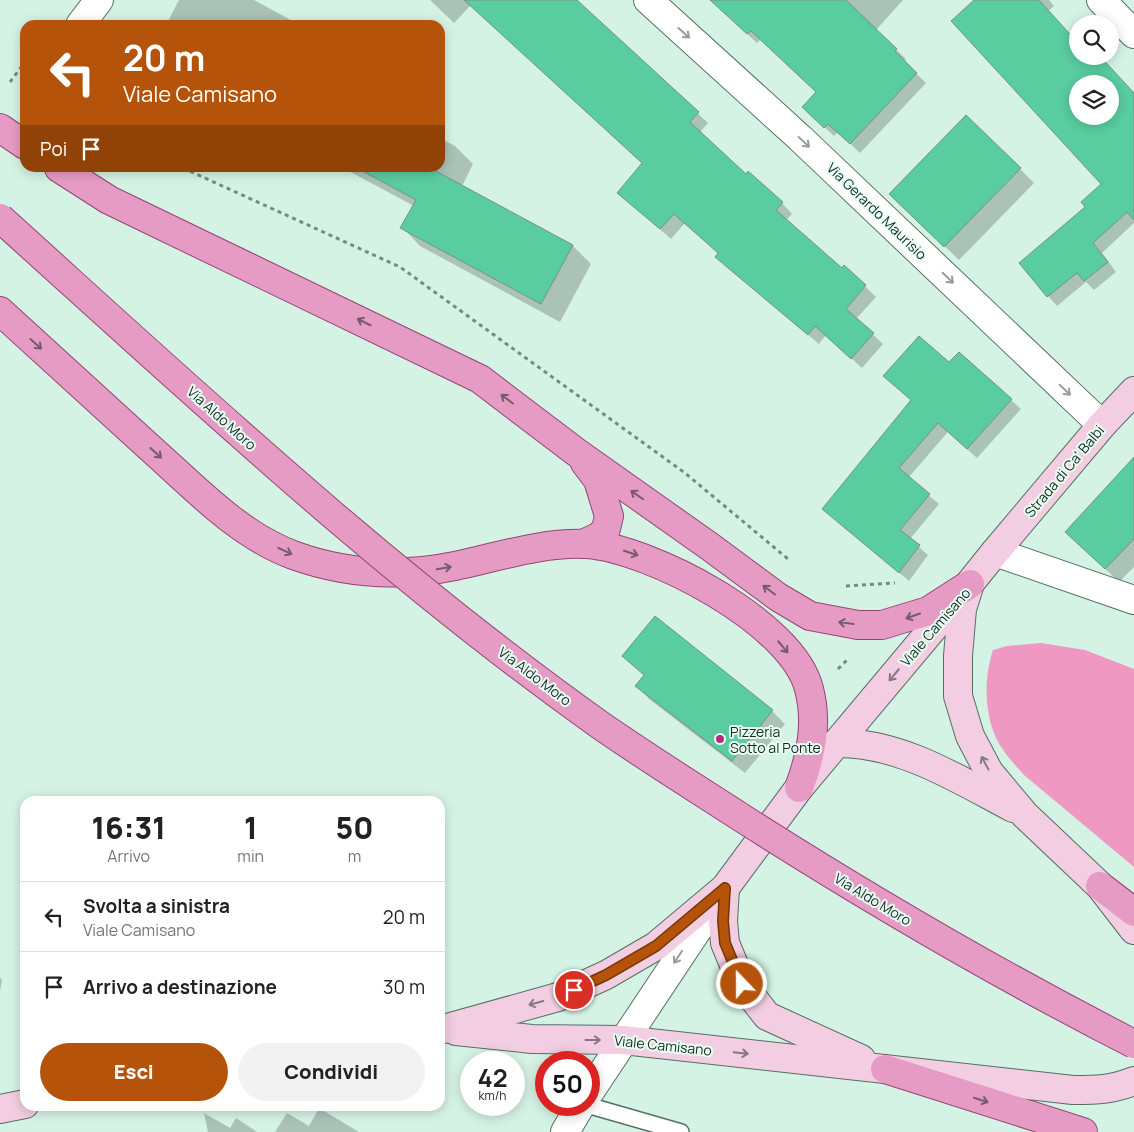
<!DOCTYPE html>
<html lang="it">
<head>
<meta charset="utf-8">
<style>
	:root { --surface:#fff; --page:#f2f2f2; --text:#222; --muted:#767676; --line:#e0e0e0; --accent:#b45309 }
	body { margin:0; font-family:Manrope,sans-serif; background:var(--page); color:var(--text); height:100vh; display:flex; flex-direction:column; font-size:19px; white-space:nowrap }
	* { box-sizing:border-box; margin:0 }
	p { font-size:16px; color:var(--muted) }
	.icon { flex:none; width:28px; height:28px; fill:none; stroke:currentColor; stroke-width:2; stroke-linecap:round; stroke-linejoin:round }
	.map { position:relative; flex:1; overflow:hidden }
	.drawer { position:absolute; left:20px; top:796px; width:425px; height:315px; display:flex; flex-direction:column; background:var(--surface); border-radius:15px; box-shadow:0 2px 12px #0003 }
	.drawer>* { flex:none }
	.top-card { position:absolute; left:20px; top:20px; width:425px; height:152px; border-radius:15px; box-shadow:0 2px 12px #0003; background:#b45309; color:#fff; overflow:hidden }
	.controls { position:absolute; left:1069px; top:15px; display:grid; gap:10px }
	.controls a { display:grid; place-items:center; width:50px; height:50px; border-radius:50%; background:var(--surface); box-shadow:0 2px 12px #0003; font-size:25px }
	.speed { position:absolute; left:460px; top:1051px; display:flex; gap:10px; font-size:25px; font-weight:700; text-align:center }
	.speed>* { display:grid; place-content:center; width:65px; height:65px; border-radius:50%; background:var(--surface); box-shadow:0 2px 12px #0003; line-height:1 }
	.speed small { font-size:12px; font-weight:400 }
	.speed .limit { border:8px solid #d22; background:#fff; color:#111 }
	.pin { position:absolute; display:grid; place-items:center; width:42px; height:42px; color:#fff; margin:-21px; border:2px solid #fff; border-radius:50%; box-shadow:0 1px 5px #0007 }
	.me { position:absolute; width:55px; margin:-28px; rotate:338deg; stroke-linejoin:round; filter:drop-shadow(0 0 4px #0008) }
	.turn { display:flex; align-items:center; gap:18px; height:105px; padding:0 20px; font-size:22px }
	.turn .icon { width:65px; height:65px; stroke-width:2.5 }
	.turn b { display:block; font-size:35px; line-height:42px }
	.then { display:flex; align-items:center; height:48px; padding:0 20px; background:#0003; gap:10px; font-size:19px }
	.eta { display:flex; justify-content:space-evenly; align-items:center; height:85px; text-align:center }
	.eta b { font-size:30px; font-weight:800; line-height:35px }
	.cta { display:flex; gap:10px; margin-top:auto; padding:10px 20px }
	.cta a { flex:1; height:58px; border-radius:30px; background:var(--accent); color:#fff; font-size:20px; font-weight:800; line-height:58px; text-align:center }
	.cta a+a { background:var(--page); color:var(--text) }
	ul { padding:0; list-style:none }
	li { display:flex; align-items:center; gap:15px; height:70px; padding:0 20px; border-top:1px solid var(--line) }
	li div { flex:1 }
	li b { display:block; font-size:19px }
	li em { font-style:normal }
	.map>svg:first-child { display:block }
	.green { fill:#ef98c2 }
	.shadow { fill:#0003; fill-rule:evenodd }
	.building { fill:#5acda0; stroke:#779286; fill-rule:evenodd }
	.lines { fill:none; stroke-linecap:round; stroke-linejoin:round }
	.service-casing { stroke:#556f63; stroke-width:18 }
	.minor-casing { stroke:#556f63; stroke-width:30 }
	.secondary-casing { stroke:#556f63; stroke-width:30 }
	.primary-casing { stroke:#944671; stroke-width:30 }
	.path { stroke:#768b81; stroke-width:3; stroke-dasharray:4 4; stroke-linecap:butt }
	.service { stroke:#fff; stroke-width:15 }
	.minor { stroke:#fff; stroke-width:28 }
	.secondary { stroke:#f3cde2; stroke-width:28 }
	.primary { stroke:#e69bc4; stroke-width:28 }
	.primary-bridge-casing { stroke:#944671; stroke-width:30; stroke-linecap:butt }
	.primary-bridge { stroke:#e69bc4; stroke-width:28 }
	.oneway { stroke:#989d9b }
	.oneway2 { stroke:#765b6a }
	.oneway3 { stroke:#867a81 }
	.route-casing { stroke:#753606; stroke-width:12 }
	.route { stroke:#b45309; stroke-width:9 }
	.poi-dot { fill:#af2d79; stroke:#e7fff3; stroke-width:2 }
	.labels { text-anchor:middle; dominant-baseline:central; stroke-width:4; stroke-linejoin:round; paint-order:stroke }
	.street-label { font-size:14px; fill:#1a2620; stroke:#e7fff3 }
	.poi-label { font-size:14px; fill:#1a2620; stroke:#e7fff3; text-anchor:start }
</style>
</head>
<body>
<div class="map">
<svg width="1134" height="1132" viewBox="0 0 1134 1132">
	<rect width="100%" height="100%" fill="#d5f3e5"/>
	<path class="green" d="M1041 643 1085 650 1134 669V867L1024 775C1014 764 1003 752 996 738 984 711 984 677 993 650L1007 646Z"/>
	<g class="shadow">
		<polygon points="179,0 254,0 300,25 166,25"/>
		<polygon points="430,0 575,0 708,123 700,132 747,176 782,203 792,214 786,220 842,270 845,267 876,297 856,319 883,344 862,368 826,335 819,344 727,267 719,254 685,223 671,239 619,193 643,164 471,5 454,23"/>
		<polygon points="732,0 903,0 876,30 906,59 904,62 926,83 860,153 838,132 834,136 813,116 817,93 761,39 757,43 732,20"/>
		<path d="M975 0H1049L1054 6 1048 11 1078 56 1095 63 1134 94V223L1102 253 1116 272 1094 290 1086 282 1057 306 1048 296 1087 207 1103 184ZM1078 84H1110V116H1078Z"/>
		<polygon points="440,138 455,146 473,164 462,186 573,246 591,264 560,322 420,246 402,227 414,206 343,168 440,168"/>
		<polygon points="1020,169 1034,183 959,260 891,194"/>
		<polygon points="959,353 1021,409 977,458 948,432 908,478 939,504 910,539 928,555 909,581 823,509"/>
		<polygon points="1134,466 1134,567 1119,582 1080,545"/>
		<polygon points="624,656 772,711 785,724 745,773 649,699 637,686 645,676"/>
		<polygon points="0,977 2,980 0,991"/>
		<polygon points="319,1108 359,1132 275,1132 287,1113 309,1126"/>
		<polygon points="204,1113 230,1128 236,1118 257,1132 208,1132"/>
	</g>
	<g class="building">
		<polygon points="464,0 577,0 699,112 690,122 746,174 748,171 783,202 776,210 842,268 844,265 866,285 846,309 874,333 851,359 815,326 808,335 715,257 718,253 674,214 660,229 617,193 642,163"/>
		<polygon points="710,0 846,0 897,49 895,51 917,73 850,144 828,124 824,128 802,107 816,92 751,31 747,34"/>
		<path d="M974 0H1039L1078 43V56H1089L1094 62 1100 56 1134 93V220L1127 212 1093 243 1108 262 1084 281 1077 273 1047 297 1019 263 1085 207 1081 202 1101 184 951 21ZM1078 84H1110V116H1078Z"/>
		<polygon points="966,115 1021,168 944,247 889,194"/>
		<polygon points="357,168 430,168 573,245 541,304 400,228 416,200"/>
		<polygon points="919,336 949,362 959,352 1012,399 967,449 938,423 899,468 930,494 900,530 920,545 899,573 822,509 911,400 883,376"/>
		<polygon points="1134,457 1134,539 1105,569 1065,532"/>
		<polygon points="655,616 773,710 732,761 635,686 644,675 622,656"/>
	</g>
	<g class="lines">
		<g class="service-casing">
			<polyline id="service" points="587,1105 681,1132"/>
		</g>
		<g class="minor-casing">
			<g id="minor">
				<polyline points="648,0 800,138 1102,425"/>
				<polyline points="1101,0 1134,34"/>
				<polyline points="80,25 99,0"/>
				<polyline points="995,552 1134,600"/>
				<polyline points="589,1093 718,899"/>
				<polyline points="565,1132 581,1105"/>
			</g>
		</g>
		<g class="secondary-casing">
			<g id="secondary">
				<polyline points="968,590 962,609 958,656 958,696 970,736 989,772 1025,815 1100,886 1134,930"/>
				<path d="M836 743C900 742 958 779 1013 808"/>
				<polyline points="725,888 723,921 725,943 742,984 767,1016 861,1059"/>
				<polyline points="440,1030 558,997 606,975 656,946 725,888 799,788 950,608 995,552 1102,425 1134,391"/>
				<path d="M456 1031 532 1039 623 1040 1073 1090C1098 1090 1110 1090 1134 1081"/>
				<polyline points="0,1109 25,1104"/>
			</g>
		</g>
		<g class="primary-casing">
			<g id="primary">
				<polyline points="0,128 25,145"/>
				<polyline points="59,168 109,200 480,379 576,452 709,546 778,597 810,616 858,625 882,625 928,611 970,584"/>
				<path d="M0 311C50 357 100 402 149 447 193 486 237 534 293 555 345 574 401 577 455 566 498 557 542 542 586 544 650 548 793 623 809 689 818 723 811 756 799 788"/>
				<polyline points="583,544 600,536 606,529 609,516 598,480 585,463"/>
				<polyline points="1100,886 1134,912"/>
				<polyline points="885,1069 1083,1132"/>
			</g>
		</g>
		<g class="path">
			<polyline points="10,82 25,62"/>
			<polyline points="183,168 400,267 685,473 788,559"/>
			<polyline points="846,586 895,583"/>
			<polyline points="838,669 849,658"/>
		</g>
		<use href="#service" class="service"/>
		<use href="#minor" class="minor"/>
		<use href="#secondary" class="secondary"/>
		<use href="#primary" class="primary"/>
		<g class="primary-bridge-casing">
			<path id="primary-bridge" d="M0 218C194 393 386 573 600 725 646 757 694 787 742 818 869 899 999 975 1134 1044"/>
		</g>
		<use href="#primary-bridge" class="primary-bridge"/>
	</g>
	<defs><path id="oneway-shaft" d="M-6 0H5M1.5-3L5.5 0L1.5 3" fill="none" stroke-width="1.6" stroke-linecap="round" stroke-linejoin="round" transform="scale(1.25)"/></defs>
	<g class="oneway">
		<use href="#oneway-shaft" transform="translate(684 33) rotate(42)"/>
		<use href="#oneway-shaft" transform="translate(804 142) rotate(43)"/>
		<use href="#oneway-shaft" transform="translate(948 278) rotate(44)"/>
		<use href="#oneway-shaft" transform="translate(1065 390) rotate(44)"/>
		<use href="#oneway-shaft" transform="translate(678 957) rotate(124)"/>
	</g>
	<g class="oneway2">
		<use href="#oneway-shaft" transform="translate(364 322) rotate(-154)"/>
		<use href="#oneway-shaft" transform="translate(36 344) rotate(42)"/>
		<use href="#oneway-shaft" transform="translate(507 399) rotate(-143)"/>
		<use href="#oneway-shaft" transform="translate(156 453) rotate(42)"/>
		<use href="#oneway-shaft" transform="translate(637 495) rotate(-145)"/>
		<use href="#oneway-shaft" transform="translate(285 551) rotate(25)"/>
		<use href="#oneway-shaft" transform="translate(631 553) rotate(18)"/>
		<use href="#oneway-shaft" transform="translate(444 568) rotate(-10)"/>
		<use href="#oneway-shaft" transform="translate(769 590) rotate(-143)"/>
		<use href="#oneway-shaft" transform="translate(913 616) rotate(161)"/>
		<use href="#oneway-shaft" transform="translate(846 623) rotate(-172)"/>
		<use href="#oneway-shaft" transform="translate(783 647) rotate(50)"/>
		<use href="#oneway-shaft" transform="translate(981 1100) rotate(18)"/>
	</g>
	<g class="oneway3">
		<use href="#oneway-shaft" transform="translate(894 675) rotate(130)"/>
		<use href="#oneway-shaft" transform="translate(985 763) rotate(-118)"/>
		<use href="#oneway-shaft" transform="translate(536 1003) rotate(164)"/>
		<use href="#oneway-shaft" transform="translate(593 1040)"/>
		<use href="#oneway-shaft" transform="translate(741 1053) rotate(6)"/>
	</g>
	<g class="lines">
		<g class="route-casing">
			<polyline id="route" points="574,990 606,975 656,946 725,888 723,921 725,943 742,984"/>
		</g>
		<use href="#route" class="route"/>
	</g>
	<circle class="poi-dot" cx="720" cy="739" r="5"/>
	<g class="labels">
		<g class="street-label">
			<text transform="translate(877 211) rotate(44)">Via Gerardo Maurisio</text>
			<text transform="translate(222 418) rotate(42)">Via Aldo Moro</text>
			<text transform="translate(1064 471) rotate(-50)">Strada di Ca' Balbi</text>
			<text transform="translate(935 627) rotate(-49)">Viale Camisano</text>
			<text transform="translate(535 676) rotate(37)">Via Aldo Moro</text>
			<text transform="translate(873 899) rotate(31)">Via Aldo Moro</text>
			<text transform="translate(663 1045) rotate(6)">Viale Camisano</text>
		</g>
		<g class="poi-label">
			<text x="730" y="731">Pizzeria<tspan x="730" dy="16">Sotto al Ponte</tspan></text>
		</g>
	</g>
</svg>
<div class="controls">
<a><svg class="icon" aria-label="search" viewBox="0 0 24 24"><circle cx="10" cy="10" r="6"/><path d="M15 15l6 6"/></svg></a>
<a><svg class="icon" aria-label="layers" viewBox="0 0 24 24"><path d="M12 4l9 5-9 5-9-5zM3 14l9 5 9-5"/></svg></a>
</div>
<div class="speed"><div>42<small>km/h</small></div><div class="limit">50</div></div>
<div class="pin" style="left:574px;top:990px;background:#d93025"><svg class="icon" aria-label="arrive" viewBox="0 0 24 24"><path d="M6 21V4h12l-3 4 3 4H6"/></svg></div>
<svg class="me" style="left:742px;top:984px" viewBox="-20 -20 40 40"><circle r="17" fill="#b45309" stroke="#fff" stroke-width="3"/><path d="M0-11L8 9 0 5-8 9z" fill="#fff"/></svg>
<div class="top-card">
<div class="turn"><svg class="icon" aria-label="left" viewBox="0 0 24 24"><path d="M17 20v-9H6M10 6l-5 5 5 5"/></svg><div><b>20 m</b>Viale Camisano</div></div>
<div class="then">Poi<svg class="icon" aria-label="arrive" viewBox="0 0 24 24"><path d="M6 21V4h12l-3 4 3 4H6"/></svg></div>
</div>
<section class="drawer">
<div class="eta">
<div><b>16:31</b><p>Arrivo</p></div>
<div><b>1</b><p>min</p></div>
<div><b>50</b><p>m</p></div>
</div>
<ul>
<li><svg class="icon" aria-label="left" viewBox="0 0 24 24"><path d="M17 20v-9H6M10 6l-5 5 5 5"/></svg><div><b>Svolta a sinistra</b><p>Viale Camisano</p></div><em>20 m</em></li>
<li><svg class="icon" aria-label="arrive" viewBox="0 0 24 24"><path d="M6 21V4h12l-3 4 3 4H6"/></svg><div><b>Arrivo a destinazione</b></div><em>30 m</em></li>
</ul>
<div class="cta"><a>Esci</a><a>Condividi</a></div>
</section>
</div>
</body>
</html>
